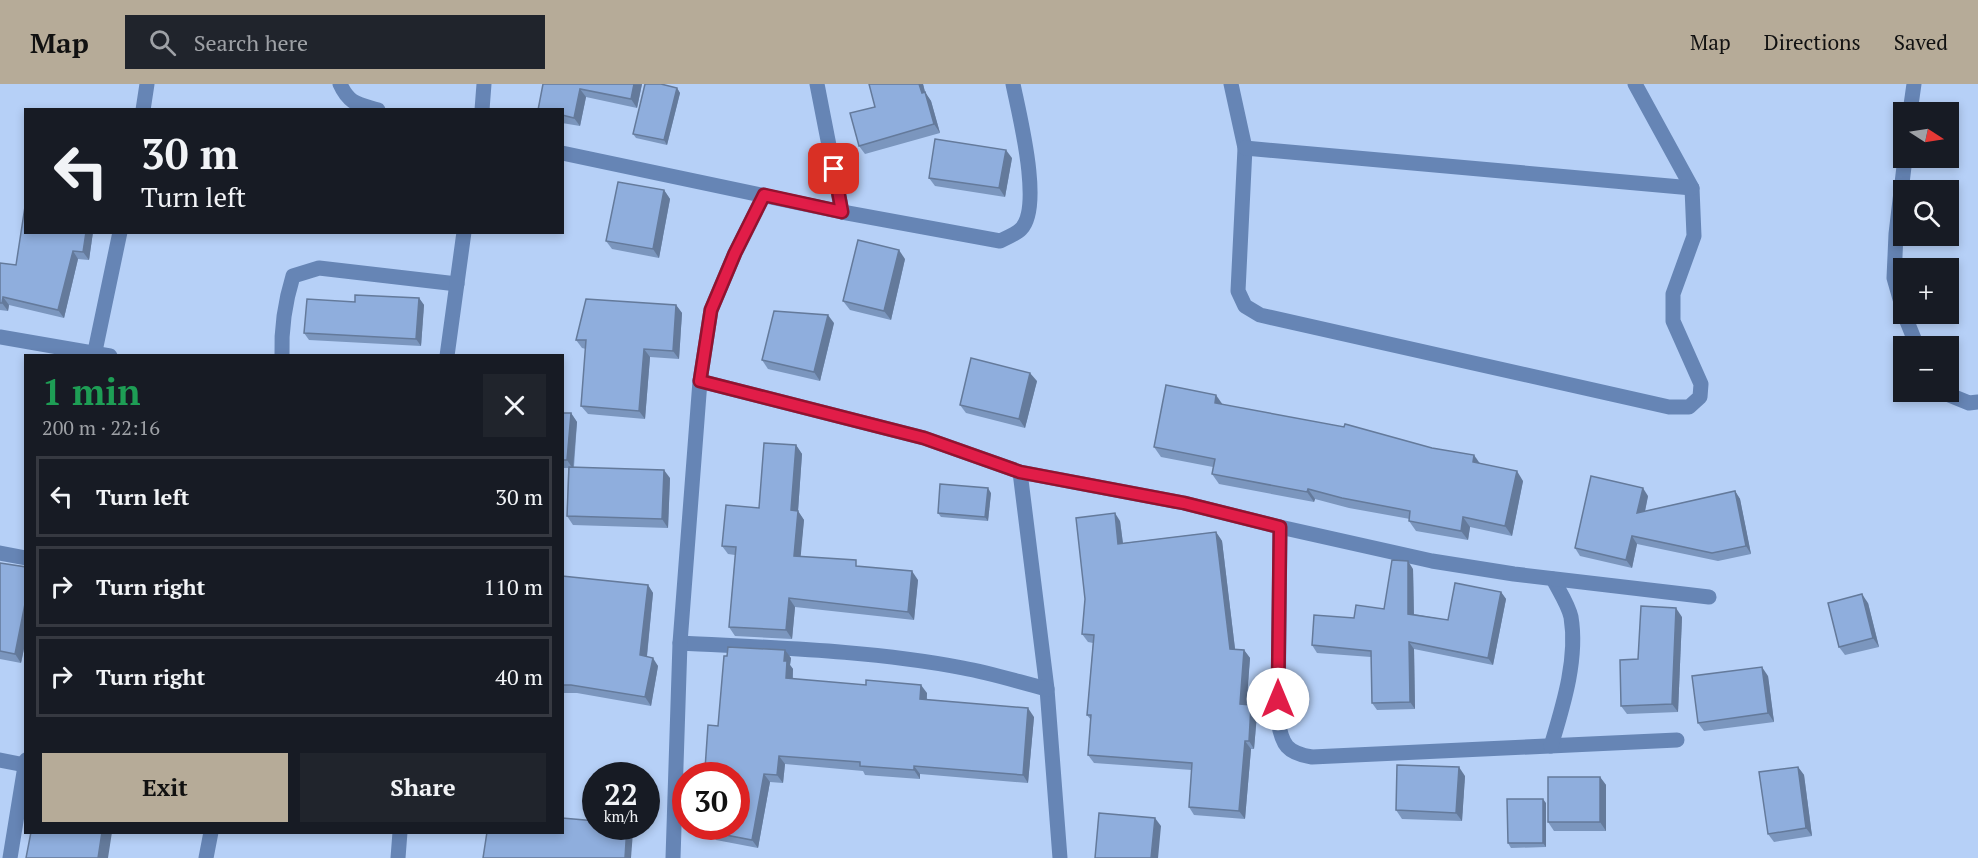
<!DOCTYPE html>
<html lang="en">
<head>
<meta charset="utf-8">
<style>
	:root { --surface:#171b24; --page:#20242c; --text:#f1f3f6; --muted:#9ea1a6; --line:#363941; --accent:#b6ab98 }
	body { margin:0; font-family:"PT Serif",serif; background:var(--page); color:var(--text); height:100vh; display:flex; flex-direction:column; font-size:22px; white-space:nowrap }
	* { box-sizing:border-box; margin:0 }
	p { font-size:20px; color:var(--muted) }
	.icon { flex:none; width:33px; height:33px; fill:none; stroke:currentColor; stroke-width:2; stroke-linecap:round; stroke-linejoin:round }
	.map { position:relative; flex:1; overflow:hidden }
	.side { position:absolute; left:24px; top:270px; width:540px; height:480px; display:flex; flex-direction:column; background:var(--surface); border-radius:0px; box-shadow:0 3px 9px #0003 }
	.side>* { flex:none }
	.hud { position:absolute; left:24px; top:24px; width:540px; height:126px; border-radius:0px; box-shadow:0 3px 9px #0003; background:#171b24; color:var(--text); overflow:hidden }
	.needle { width:39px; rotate:102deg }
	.tools { position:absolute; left:1893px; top:18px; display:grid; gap:12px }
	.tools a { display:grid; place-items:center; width:66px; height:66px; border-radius:0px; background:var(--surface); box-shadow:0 3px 9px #0003; font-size:30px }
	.speed { position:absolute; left:582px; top:678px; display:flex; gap:12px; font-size:30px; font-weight:700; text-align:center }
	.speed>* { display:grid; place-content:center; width:78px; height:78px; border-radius:50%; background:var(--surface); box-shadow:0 3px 9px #0003; line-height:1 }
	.speed small { font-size:15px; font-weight:400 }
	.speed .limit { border:9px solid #d22; background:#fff; color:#111 }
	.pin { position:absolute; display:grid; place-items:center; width:51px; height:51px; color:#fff; margin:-26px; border-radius:12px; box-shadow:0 3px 9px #0006 }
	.me { position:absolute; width:66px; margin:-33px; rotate:0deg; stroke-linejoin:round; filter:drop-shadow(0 0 4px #0008) }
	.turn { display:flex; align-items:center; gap:21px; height:126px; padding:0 18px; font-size:27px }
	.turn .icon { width:78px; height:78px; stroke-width:2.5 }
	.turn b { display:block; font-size:42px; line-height:51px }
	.round { display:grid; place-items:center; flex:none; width:63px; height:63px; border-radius:0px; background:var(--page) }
	.headline { display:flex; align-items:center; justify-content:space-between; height:102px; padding:0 18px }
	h1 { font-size:36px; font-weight:800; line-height:45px; color:#1e9e55 }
	.primary-button { display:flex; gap:12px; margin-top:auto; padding:12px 18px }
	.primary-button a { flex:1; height:69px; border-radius:0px; background:var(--accent); color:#111; font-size:24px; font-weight:800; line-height:69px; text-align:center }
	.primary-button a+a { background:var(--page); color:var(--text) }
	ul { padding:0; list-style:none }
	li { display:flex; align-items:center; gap:18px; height:81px; margin:0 12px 9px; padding:0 6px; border:3px solid var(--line); border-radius:0px }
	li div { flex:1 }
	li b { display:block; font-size:22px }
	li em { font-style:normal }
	header { display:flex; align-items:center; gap:36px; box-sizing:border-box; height:84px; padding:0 30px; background:var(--accent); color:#111 }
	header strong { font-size:28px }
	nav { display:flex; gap:33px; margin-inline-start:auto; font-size:21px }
	.search { width:420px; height:54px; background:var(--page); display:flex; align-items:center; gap:15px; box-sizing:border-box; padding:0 21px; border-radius:0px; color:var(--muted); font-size:22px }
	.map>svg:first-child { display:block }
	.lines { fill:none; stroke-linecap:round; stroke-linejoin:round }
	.minor { stroke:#6685b5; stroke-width:15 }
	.wall { fill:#7b96be }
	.shaded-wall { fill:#647a9b }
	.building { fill:#8faedd; stroke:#647a9b; stroke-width:1.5 }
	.route-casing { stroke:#92132f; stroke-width:15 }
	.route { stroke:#e11d48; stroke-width:10 }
</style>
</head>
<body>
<header>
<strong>Map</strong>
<div class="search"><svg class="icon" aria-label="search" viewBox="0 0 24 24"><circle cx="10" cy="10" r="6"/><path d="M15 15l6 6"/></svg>Search here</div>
<nav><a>Map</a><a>Directions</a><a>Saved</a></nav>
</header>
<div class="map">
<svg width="1978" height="774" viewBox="0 0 1978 774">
	<rect width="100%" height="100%" fill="#b6d0f7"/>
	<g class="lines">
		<g class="minor">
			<path d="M340 0C349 20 358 20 378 26"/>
			<polyline points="817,0 842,128"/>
			<polyline points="1231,0 1245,64 1238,207 1245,222 1260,231 1669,323 1689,323 1700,313 1701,300 1673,237 1673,210 1694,152 1692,104 1635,0"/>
			<polyline points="143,26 147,0"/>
			<polyline points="482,26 484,0"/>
			<polyline points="1910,28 1914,0"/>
			<polyline points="1245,64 1692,104"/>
			<path d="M562 69 842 128 1000 157C1006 154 1016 150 1021 145 1043 123 1019 30 1013 0"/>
			<polyline points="1904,229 1894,194 1896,150 1905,74"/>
			<polyline points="1904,230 1917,262"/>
			<polyline points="0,253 110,272"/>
			<polyline points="94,272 120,148"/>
			<path d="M282 272C281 244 285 218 293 192L319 184 457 200"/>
			<polyline points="447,272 464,148"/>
			<polyline points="700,297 711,226 735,169 764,111"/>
			<polyline points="1942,308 1969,319 1978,318"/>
			<polyline points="1020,388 1047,605 1060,774"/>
			<path d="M1280 443 1278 637C1282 661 1287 669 1312 673L1677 656"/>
			<polyline points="0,469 26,474"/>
			<path d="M680 559C774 564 870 566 963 584 991 589 1019 598 1047 605"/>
			<path d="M1551 662C1563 622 1578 575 1571 533 1568 520 1559 507 1553 495"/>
			<polyline points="0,676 25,681"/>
			<polyline points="10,774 26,676"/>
			<polyline points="206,774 211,748"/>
			<polyline points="398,774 400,748"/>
			<polyline points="673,774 680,559 700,297 924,354 1020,388 1184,419 1280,443 1432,477 1514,490 1709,513"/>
		</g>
	</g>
	<g class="wall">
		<polygon points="543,0 642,0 637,24 586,13 580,42 562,39 562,26"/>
		<polygon points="869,0 923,0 925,8 931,17 940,49 865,70 859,62 875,23"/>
		<polygon points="677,4 680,9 667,61 636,54 633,50"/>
		<polygon points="1012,74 1005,113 935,102 929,94"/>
		<polygon points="664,106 670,115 659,174 612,165 606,157"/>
		<polygon points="93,148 89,176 78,175 64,234 9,221 8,227 0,226 0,179 16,181"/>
		<polygon points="905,175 891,236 850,226 843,217"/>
		<polygon points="419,214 424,221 421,262 309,256 304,249 355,218"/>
		<polygon points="676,221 682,229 679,275 650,273 645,335 588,330 581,322 586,265 582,264 576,256"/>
		<polygon points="834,239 820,297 768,285 762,276"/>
		<polygon points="1037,297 1025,344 966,329 960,321"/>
		<polygon points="1223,321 1480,379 1523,397 1512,452 1470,443 1468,456 1416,447 1409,437 1410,435 1349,424 1315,415 1314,418 1219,400 1212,390 1213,383 1161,373 1154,363"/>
		<polygon points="562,329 571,329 577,338 574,383 670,394 668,444 573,441 567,432 568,384 562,384"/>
		<polygon points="796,361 802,370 798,427 804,436 800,472 860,483 918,496 914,536 795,523 792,555 735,552 729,543 735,471 728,470 722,462 759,424"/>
		<polygon points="1735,407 1740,415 1751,470 1718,477 1637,460 1632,484 1580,472 1575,464 1648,412 1645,427"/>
		<polygon points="991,409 988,437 941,433 938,429"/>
		<polygon points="1120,437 1123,459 1216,448 1222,457 1235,565 1244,566 1250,574 1246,621 1257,630 1254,665 1251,665 1245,735 1194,731 1189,723 1192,686 1094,679 1088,671 1091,636 1087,631 1093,559 1088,558 1082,550"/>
		<polygon points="0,479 26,483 26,555 21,579 0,575"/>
		<polygon points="1413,485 1414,530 1448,536 1501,508 1506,515 1493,581 1414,565 1415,625 1377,626 1372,619 1371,573 1317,569 1312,561 1354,534 1384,525"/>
		<polygon points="562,492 648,501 653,509 647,573 658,582 651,622 577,609 562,609"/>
		<polygon points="1868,519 1879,563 1845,571 1839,563"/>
		<polygon points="1682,533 1678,628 1627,630 1621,622 1638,575"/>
		<polygon points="791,574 790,581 793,585 793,595 927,609 927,616 1034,633 1028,699 920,690 920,695 865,691 863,687 785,680 783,699 770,698 758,764 716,756 710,748 736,692 709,692 705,685 718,642"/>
		<polygon points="1768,592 1774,638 1704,647 1698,639"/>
		<polygon points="1798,683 1804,691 1812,752 1774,758 1768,750"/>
		<polygon points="1465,692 1462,737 1402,735 1396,726"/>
		<polygon points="1600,693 1606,701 1606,747 1554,747 1548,738"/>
		<polygon points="1546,719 1546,763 1511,764 1508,759"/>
	</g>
	<g class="shaded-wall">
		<polygon points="634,0 642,0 637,24 631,15"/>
		<polygon points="919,0 923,0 925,8 931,17 940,49 934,40 922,9"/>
		<polygon points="677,4 680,9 667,61 664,56"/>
		<polygon points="580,5 586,13 580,42 574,34"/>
		<polygon points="1006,66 1012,74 1005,113 999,104"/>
		<polygon points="664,106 670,115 659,174 653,165"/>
		<polygon points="86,148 93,148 89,176 83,168"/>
		<polygon points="899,166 905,175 891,236 884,227"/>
		<polygon points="73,167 78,175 64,234 58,226"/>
		<polygon points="3,213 9,221 8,227 2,219"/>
		<polygon points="419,214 424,221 421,262 416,255"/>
		<polygon points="676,221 682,229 679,275 673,267"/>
		<polygon points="828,231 834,239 820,297 814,288"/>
		<polygon points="644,265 650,273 645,335 639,327"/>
		<polygon points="1030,289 1037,297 1025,344 1019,335"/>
		<polygon points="1216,311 1223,321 1215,319"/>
		<polygon points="571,329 577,338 573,385 567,376"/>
		<polygon points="796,361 802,370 798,427 804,436 800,480 794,472 791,426"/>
		<polygon points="1474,371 1481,381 1473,378"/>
		<polygon points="664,386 670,394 668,444 662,435"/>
		<polygon points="1517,387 1523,397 1512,452 1505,442"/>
		<polygon points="988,404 991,409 988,437 985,433"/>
		<polygon points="1643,404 1648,412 1643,437 1637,429"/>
		<polygon points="1308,405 1315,415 1314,418 1307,408"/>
		<polygon points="1735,407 1740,415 1751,470 1746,462"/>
		<polygon points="1115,429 1120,437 1124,468 1118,460"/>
		<polygon points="1463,433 1470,443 1468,456 1461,447"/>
		<polygon points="1216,448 1222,457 1236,573 1230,565"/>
		<polygon points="1632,452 1637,460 1632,484 1626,476"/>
		<polygon points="1408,477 1413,485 1414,537 1408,530"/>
		<polygon points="912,487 918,496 914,536 908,528"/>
		<polygon points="648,501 653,509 646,580 640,571"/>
		<polygon points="1501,508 1506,515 1493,581 1488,574"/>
		<polygon points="1862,510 1868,519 1879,563 1873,554"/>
		<polygon points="789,514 795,523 792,555 786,546"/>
		<polygon points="26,515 26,555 21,579 15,570"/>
		<polygon points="1676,524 1682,533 1678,628 1672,620"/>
		<polygon points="1409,558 1414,565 1415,625 1410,618"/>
		<polygon points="785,566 791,574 790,581 793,585 792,603 786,594 784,577"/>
		<polygon points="1244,566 1250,574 1246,629 1240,620"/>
		<polygon points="653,574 658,582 651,622 645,613"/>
		<polygon points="1762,583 1768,592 1774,638 1768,629"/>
		<polygon points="921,601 927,609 926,624 920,615"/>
		<polygon points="1251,621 1257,630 1254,665 1249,657"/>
		<polygon points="1028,624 1034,633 1028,699 1023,691"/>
		<polygon points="1245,657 1251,665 1245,735 1239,727"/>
		<polygon points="779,672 785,680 783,699 777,691"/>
		<polygon points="914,682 920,690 920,695 914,686"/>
		<polygon points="1459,683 1465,692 1462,737 1456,729"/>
		<polygon points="1798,683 1804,691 1812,752 1806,744"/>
		<polygon points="764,690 770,698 758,764 752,756"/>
		<polygon points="1600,693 1606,701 1606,747 1600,738"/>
		<polygon points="1543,715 1546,719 1546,763 1543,759"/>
		<polygon points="1155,734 1161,742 1158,774 1151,774"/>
		<polygon points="627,742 630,742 633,748 631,774 625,774"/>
		<polygon points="102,748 112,748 108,774 98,774"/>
	</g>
	<g class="building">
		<polygon points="543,0 634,0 631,15 580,5 574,34 562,31 562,26 538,26"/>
		<polygon points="645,0 661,0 677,4 664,56 633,50"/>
		<polygon points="869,0 919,0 922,9 925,8 934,40 859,62 850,29 875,23"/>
		<polygon points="935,55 1006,66 999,104 929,94"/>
		<polygon points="618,98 664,106 653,165 606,157"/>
		<polygon points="26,116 26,148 86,148 83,168 73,167 58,226 3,213 2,219 0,219 0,179 16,181"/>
		<polygon points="858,156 899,166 884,227 843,217"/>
		<polygon points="355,211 419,214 416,255 304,249 307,215 355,218"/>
		<polygon points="586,215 676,221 673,267 644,265 639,327 581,322 586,256 576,256"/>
		<polygon points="774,227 828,231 814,288 762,276"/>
		<polygon points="971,274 1030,289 1019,335 960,321"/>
		<polygon points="1166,301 1216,311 1215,319 1344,343 1345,340 1432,364 1474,371 1473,378 1517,387 1505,442 1463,433 1461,447 1409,437 1410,427 1342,414 1308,405 1307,408 1212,390 1215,375 1154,363"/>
		<polygon points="562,329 571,329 567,376 562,376"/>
		<polygon points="764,359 796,361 791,426 798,427 794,472 856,476 856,482 912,487 908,528 789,514 786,546 729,543 736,463 722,462 726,421 759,424"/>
		<polygon points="569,383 664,386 662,435 567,432"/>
		<polygon points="1591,392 1643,404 1637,429 1735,407 1746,462 1712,469 1632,452 1626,476 1575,464"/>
		<polygon points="940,400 988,404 985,433 938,429"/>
		<polygon points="1115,429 1118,460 1216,448 1230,565 1244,566 1240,620 1251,621 1249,657 1245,657 1239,727 1189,723 1192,679 1088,671 1091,631 1087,631 1094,551 1082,550 1085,515 1076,434"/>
		<polygon points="1392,476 1408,477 1408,530 1448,536 1455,499 1501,508 1488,574 1409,558 1410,618 1372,619 1371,567 1312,561 1314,531 1354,534 1356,521 1384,525"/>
		<polygon points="0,479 26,483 26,515 15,570 0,567"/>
		<polygon points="562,492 648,501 640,571 653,574 645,613 571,601 562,601"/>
		<polygon points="1862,510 1873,554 1839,563 1828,519"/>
		<polygon points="1641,522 1676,524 1672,620 1621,622 1620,576 1638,575"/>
		<polygon points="728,563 785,566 784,577 787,577 786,594 866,601 866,596 921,601 920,615 1028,624 1023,691 914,682 914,686 860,682 860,678 779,672 777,691 764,690 752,756 710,748 711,742 736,742 736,692 720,692 721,686 705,685 708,641 718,642 724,572 727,572"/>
		<polygon points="1762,583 1768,629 1698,639 1692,592"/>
		<polygon points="1397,681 1459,683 1456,729 1396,726"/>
		<polygon points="1798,683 1806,744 1768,750 1759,688"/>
		<rect x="1548" y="693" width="52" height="45"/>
		<polygon points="1507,715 1543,715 1543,759 1508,759"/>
		<polygon points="1099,729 1155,734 1151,774 1095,774"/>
		<polygon points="562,734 596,737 596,742 627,742 625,774 483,774 487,748 562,748"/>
		<polygon points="31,748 102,748 98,774 26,774"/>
	</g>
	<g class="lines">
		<g class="route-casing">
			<polyline id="route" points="834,85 842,128 764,111 735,169 711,226 700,297 924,354 1020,388 1184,419 1280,443 1278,615"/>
		</g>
		<use href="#route" class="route"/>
	</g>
</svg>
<div class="tools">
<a><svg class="needle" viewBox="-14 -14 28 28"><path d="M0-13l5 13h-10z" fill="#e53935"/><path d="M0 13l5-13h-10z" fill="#9ea1a6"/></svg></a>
<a><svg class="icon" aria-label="search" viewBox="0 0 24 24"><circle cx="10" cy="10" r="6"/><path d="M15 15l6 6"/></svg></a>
<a>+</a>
<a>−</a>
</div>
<div class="speed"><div>22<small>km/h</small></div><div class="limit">30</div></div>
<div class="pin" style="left:834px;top:85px;background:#d93025"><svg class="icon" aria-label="arrive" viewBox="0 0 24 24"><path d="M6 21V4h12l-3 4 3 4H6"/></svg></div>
<svg class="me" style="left:1278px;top:615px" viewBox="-20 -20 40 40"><circle r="19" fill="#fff"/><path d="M0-13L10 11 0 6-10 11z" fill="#e11d48"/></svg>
<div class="hud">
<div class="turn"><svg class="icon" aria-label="left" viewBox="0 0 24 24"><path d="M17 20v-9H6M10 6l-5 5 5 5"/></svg><div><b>30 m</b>Turn left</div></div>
</div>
<section class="side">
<div class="headline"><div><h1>1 min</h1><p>200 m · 22:16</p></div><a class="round"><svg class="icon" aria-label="close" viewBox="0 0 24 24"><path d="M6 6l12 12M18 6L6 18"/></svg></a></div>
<ul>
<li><svg class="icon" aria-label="left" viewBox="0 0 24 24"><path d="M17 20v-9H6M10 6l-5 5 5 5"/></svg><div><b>Turn left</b></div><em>30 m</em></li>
<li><svg class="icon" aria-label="right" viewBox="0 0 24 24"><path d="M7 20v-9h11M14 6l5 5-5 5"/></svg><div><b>Turn right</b></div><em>110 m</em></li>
<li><svg class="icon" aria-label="right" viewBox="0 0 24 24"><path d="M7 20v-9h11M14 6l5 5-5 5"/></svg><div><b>Turn right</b></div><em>40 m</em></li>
</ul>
<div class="primary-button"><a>Exit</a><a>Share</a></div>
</section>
</div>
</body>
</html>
